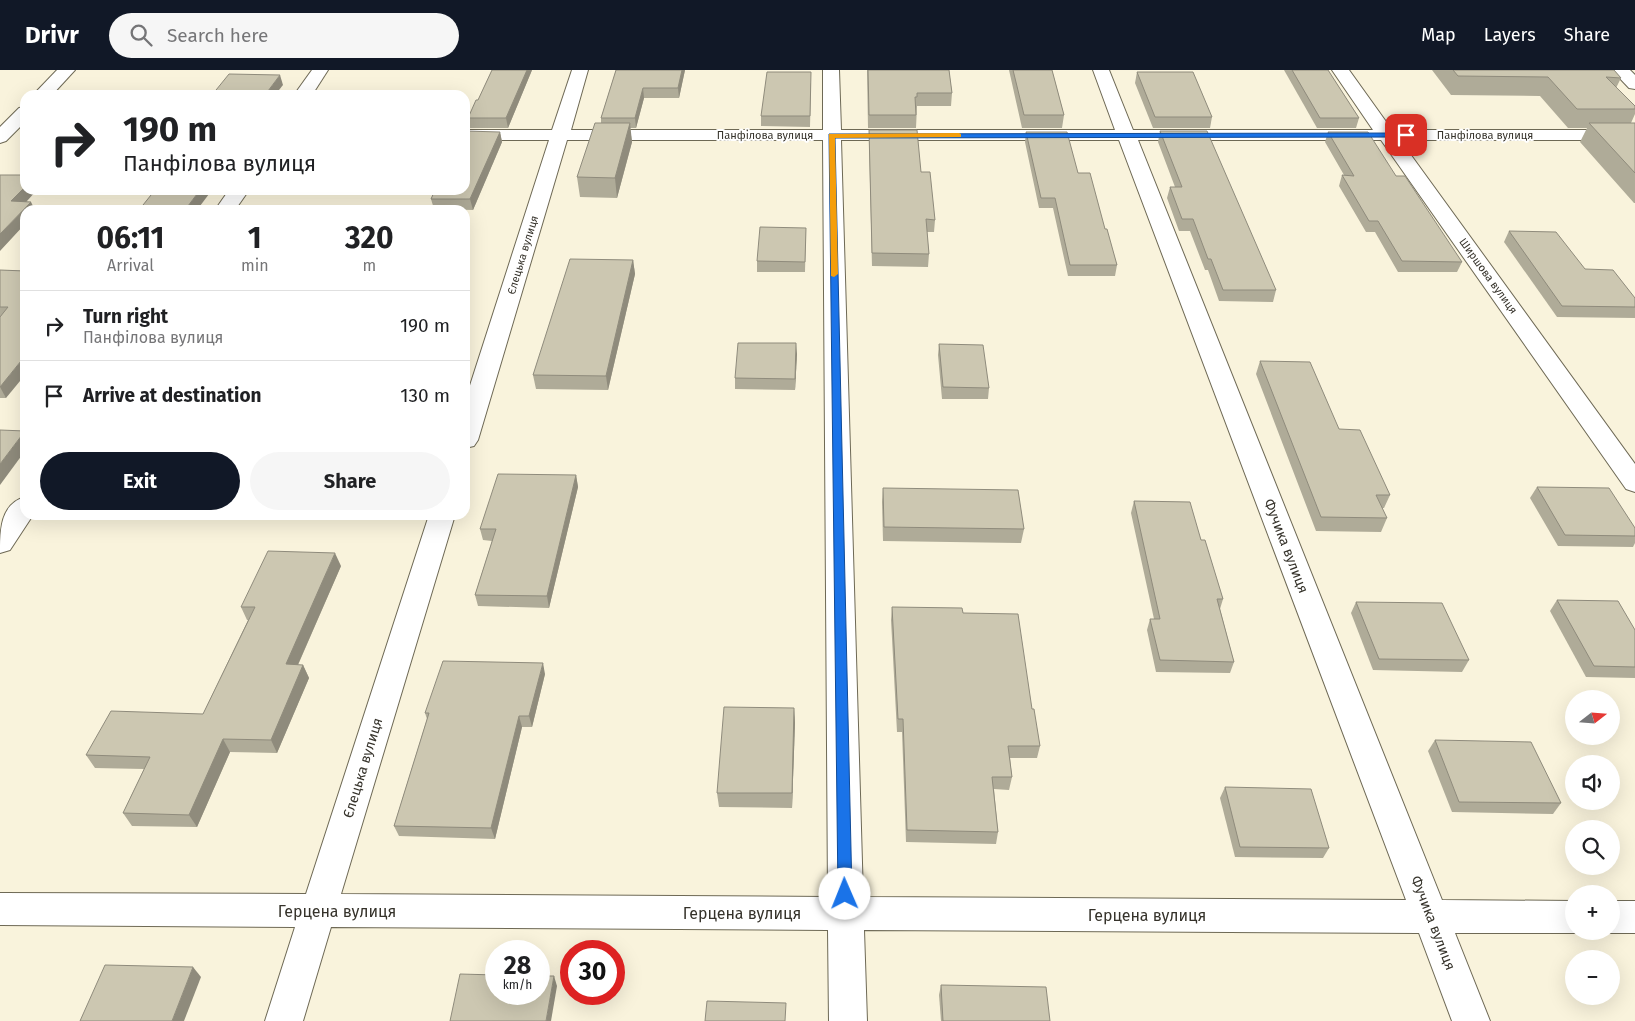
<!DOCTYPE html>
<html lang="en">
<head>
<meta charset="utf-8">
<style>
	:root { --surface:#fff; --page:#f6f6f6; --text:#202124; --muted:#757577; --line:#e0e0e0; --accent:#111827 }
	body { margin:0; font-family:"Fira Sans",sans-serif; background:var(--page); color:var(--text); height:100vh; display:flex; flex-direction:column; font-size:19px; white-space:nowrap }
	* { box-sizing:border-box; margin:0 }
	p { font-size:16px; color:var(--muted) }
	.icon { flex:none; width:28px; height:28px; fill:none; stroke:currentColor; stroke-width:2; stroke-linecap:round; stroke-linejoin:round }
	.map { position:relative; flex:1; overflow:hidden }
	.drawer { position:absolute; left:20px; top:135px; width:450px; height:315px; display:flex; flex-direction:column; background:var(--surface); border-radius:15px; box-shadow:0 5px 20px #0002 }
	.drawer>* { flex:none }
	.banner { position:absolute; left:20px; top:20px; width:450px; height:105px; border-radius:15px; box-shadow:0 5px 20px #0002; background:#fff; color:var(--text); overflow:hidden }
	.needle { width:32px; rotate:73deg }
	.tools { position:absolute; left:1565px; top:620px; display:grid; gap:10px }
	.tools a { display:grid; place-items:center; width:55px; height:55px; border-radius:50%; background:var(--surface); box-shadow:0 5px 20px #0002; font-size:25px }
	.speed { position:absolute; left:485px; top:870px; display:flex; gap:10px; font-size:25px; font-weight:700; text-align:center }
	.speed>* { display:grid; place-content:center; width:65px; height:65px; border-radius:50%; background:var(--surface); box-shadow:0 5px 20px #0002; line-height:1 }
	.speed small { font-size:12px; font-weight:400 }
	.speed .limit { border:8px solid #d22; background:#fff; color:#111 }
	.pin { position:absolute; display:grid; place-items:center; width:42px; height:42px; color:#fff; margin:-21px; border-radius:10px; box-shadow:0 2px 8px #0006 }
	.me { position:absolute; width:55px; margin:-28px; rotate:359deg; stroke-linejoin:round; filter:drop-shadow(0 0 4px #0008) }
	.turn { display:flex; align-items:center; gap:18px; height:105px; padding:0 20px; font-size:22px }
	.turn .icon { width:65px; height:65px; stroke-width:2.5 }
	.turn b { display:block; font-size:35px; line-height:42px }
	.eta { display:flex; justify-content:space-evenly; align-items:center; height:85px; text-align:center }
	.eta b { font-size:30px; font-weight:700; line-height:35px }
	.action { display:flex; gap:10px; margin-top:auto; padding:10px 20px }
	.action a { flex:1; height:58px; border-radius:30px; background:var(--accent); color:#fff; font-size:20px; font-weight:700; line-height:58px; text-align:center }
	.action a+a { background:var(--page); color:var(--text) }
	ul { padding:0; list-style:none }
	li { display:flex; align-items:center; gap:15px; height:70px; padding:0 20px; border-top:1px solid var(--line) }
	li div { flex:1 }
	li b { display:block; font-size:19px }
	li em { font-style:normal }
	header { display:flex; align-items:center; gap:30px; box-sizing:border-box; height:70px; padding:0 25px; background:var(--accent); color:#fff }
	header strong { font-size:24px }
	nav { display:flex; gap:28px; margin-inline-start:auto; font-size:18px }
	.search { width:350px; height:45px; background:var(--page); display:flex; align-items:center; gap:12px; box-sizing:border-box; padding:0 18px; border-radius:28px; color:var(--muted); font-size:19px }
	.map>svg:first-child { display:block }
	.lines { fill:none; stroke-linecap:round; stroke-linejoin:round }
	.minor-casing { stroke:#6e6955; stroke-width:2 }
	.minor { fill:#fff; fill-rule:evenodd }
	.wall { fill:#afab98 }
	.shaded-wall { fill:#8f8b7c }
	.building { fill:#ccc7b1; stroke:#8f8b7c }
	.route { fill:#1a73e8; stroke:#114b97 }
	.slow { fill:#f59e0b }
	.labels { text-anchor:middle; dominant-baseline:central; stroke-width:4; stroke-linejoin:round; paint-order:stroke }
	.far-street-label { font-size:11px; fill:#35322a; stroke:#fff }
	.street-label { font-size:14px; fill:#35322a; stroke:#fff }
	.near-street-label { font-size:16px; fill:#35322a; stroke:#fff }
</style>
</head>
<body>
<header>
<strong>Drivr</strong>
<div class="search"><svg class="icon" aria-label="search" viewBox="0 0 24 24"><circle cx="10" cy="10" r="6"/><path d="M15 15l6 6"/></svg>Search here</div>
<nav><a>Map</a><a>Layers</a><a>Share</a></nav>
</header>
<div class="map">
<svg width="1635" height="951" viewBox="0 0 1635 951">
	<rect width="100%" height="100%" fill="#f9f3dc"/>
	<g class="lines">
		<g class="minor-casing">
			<g id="minor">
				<polygon points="57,0 75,0 52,25 33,25"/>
				<polygon points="312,0 328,0 312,25 294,25"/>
				<path d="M572 0H588L571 60H823V0H839L841 60H1115L1093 0H1109L1133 60H1373L1332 0H1349L1392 60H1635V70H1400L1635 394V422L1626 419 1381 70H1138L1442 830 1574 831V861H1580L1574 863H1455L1490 951H1452L1419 863 864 860 867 951H829L828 860 331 857 303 951H265L295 857 0 855V823L306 824 429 445H455L341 824 828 827 823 70H567L478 370 474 376 465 378V331L549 70H465V60H552ZM841 70H1119L1406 830 863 827Z"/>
				<polygon points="1612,0 1630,0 1635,5 1635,19 1629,18"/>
				<polygon points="25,37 25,52 6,71 0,73 0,57 19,38"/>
				<polygon points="229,120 249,120 235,140 215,140"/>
				<path d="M25 427V445H33L10 480 0 483C0 461 0 434 25 427Z"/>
				<polygon points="1611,831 1635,831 1635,863 1611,863 1605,861 1611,861"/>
			</g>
		</g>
		<use href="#minor" class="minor"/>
	</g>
	<g class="wall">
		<polygon points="492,0 532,0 508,58 470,58 468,48 478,30"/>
		<polygon points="616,0 685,0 679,28 644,28 636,58 630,58 632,72 617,128 580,127 577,107 601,53 601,48"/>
		<polygon points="867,0 949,0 952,23 951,36 917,36 916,58 868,58"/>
		<polygon points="1009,0 1052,0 1064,45 1062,58 1022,58"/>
		<polygon points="1284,0 1328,0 1359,48 1356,58 1317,58"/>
		<polygon points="1432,0 1614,0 1621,8 1616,18 1635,36 1635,44 1631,53 1635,53 1635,133 1634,133 1580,72 1587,58 1568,58 1540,26 1451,25"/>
		<polygon points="1137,2 1212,47 1210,58 1153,58 1135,13"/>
		<polygon points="811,13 810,57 761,56 761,46"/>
		<polygon points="869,60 935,150 934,162 927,162 929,184 928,197 872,196 869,72"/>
		<polygon points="1160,61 1276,220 1273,232 1219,231 1208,200 1205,200 1190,161 1179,161 1167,128 1170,117 1175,117 1158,72"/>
		<polygon points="500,62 502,72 473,140 434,139 431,129"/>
		<polygon points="1026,62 1105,159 1117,195 1115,206 1068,206 1053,138 1039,138 1025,72"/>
		<polygon points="1328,62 1396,106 1462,192 1457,202 1398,202 1375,162 1366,162 1339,116 1342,105 1344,105 1325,72"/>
		<polygon points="806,158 805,202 757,202 757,191"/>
		<polygon points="1509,161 1585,199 1635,237 1635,248 1557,247 1504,172"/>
		<polygon points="633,190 635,204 608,320 536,319 533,305"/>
		<polygon points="0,200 25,201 6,328 0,328"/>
		<polygon points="939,274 989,318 988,329 942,329 938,285"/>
		<polygon points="797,284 795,320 735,319 735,308"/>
		<polygon points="1260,291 1339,359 1390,425 1384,438 1382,438 1387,448 1381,462 1316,461 1256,304"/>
		<polygon points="576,405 578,417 549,538 478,536 475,525 492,471 483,470 480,459"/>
		<polygon points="1537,417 1635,458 1635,473 1633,477 1558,476 1530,428"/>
		<polygon points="883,418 1024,459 1021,473 883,471 882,432"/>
		<polygon points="1134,431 1201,470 1223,529 1220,539 1234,592 1230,603 1156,602 1147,560 1150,549 1154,549 1131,443"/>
		<polygon points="341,496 298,595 303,595 309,608 277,683 230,682 197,757 132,756 123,743 144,699 95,698 86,685 203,644 248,550 247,550 241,537"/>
		<polygon points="1557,530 1635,560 1635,608 1586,607 1550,541"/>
		<polygon points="1356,532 1469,590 1462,602 1373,600 1351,543"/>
		<polygon points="892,537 963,543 1032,639 1040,676 1037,688 1010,688 1012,707 1009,720 994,719 998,762 996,774 906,772 902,662 897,662 891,550"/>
		<polygon points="545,604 532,657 522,657 495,769 399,766 394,756 427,649 425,643"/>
		<polygon points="794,638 795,653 792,738 719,737 717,723"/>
		<polygon points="1435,670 1561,733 1553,744 1452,742 1428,681"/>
		<polygon points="1225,717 1329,778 1323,788 1235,787 1220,728"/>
		<polygon points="941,915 1050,951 941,951 939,925"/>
	</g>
	<g class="shaded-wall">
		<polygon points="527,0 532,0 508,58 506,48"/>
		<polygon points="682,0 685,0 679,28 678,18"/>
		<polygon points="280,5 283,15 275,25 265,25"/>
		<polygon points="643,18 644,28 636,58 635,48"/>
		<polygon points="630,53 632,72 617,128 615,108"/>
		<polygon points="500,62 502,72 473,140 470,129"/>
		<polygon points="25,117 25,120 37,120 17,142 11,131"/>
		<polygon points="200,120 212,120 197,140 185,140"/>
		<polygon points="31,132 35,140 25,140 25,154 0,181 0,164"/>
		<polygon points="633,190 635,204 608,320 606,306"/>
		<polygon points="796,273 797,284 795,320 795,309"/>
		<polygon points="25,286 25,305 6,328 0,317"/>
		<polygon points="25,361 25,381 0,415 0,394"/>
		<polygon points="576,405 578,417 549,538 547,526"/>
		<polygon points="335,483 341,496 292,608 286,594"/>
		<polygon points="543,593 545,604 532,657 529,646"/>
		<polygon points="303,595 309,608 277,683 271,670"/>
		<polygon points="794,638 795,653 792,738 792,723"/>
		<polygon points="519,646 522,657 495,769 491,758"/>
		<polygon points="223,669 230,682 197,757 189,745"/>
		<polygon points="193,897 201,907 184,951 172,951"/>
		<polygon points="554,906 557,916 551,951 546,951"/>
	</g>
	<g class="building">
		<polygon points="492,0 527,0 506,48 468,48 476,30 478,30"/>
		<polygon points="616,0 682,0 678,18 643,18 635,48 601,48"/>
		<polygon points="868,0 949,0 952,23 917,23 917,27 915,27 916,45 869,45"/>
		<polygon points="1013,0 1052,0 1064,45 1024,45"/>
		<polygon points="1292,0 1328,0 1359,48 1320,48"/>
		<polygon points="1453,0 1614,0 1621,8 1606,7 1635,36 1635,39 1577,39 1548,7 1458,6"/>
		<polygon points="767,2 811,2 810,46 761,46"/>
		<polygon points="1137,2 1193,2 1212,47 1155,47"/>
		<polygon points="229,4 280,5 265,25 212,25"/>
		<polygon points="595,53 630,53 615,108 577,107"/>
		<polygon points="1589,53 1635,53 1635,103"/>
		<polygon points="869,60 917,60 921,102 930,102 935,150 926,149 929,184 872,183"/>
		<polygon points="465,61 500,62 470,129 431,129 435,120 465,120"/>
		<polygon points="1160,61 1207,61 1276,220 1223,220 1211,189 1208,189 1193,149 1182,149 1170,117 1182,117"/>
		<polygon points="1026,62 1067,62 1078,103 1090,103 1105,159 1107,159 1117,195 1070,195 1055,128 1041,128"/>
		<polygon points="1328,62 1368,62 1396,106 1405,106 1462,192 1402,191 1378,151 1369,151 1342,105 1354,106"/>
		<polygon points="0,105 25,105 25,117 11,131 31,132 0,164"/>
		<polygon points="155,120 200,120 185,140 139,140"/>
		<polygon points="760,157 806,158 805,192 757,191"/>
		<polygon points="1509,161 1556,162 1585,199 1613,200 1635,228 1635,237 1562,236"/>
		<polygon points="570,189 633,190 606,306 533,305"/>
		<polygon points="0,200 25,201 25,286 0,317 0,247 8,237 0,237"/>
		<polygon points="738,273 796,273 795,309 735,308"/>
		<polygon points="939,274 983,275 989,318 943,317"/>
		<polygon points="1260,291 1310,292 1339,359 1360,360 1390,425 1376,425 1387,448 1321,447"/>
		<polygon points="0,360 25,361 0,394"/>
		<polygon points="498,404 576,405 547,526 475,525 496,459 480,459"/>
		<polygon points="1537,417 1609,418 1635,458 1635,466 1565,465"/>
		<polygon points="883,418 1018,420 1024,459 884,457"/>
		<polygon points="1134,431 1190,432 1201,470 1205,470 1223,529 1217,529 1234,592 1160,590 1150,549 1160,549"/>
		<polygon points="268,481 335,483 286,594 303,595 271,670 223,669 189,745 123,743 150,687 86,685 111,641 203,644 255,537 241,537"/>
		<polygon points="1557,530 1618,531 1635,560 1635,597 1594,596"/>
		<polygon points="1356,532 1442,533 1469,590 1379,589"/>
		<polygon points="892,537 962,538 963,543 1018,544 1032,639 1034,639 1040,676 1008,676 1012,707 992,707 998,762 907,760 903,649 898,649"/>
		<polygon points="443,591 543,593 529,646 519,646 491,758 394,756 429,643 425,643"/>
		<polygon points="724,637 794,638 792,723 717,723"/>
		<polygon points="1435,670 1531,672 1561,733 1459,732"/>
		<polygon points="1225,717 1311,719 1329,778 1240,777"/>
		<polygon points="105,895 193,897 172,951 80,951"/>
		<polygon points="460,904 496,905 496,924 539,924 539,906 554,906 546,951 450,951"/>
		<polygon points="941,915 1046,917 1050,951 943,951"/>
		<polygon points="707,931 786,933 785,951 705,951"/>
	</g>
	<polygon class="route" points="1406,63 1409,64 1409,67 835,68 852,824 850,828 845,830 840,828 838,824 829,64"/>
	<polygon class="slow" points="959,63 961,64 961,67 835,68 838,204 834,207 831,206 829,64"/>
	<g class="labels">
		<g class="far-street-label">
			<text x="765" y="65">Панфілова вулиця</text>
			<text x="1485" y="65">Панфілова вулиця</text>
			<text transform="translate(523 185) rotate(-73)">Єлецька вулиця</text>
			<text transform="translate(1488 206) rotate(54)">Ширшова вулиця</text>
		</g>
		<g class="street-label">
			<text transform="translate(1286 476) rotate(69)">Фучика вулиця</text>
			<text transform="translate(363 698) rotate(-73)">Єлецька вулиця</text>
			<text transform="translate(1433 853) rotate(69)">Фучика вулиця</text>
		</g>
		<g class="near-street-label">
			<text x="337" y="841">Герцена вулиця</text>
			<text x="742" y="843">Герцена вулиця</text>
			<text x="1147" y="845">Герцена вулиця</text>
		</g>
	</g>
</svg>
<div class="tools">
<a><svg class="needle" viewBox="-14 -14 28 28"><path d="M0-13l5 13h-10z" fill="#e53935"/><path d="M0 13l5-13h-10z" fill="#757577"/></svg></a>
<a><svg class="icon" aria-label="sound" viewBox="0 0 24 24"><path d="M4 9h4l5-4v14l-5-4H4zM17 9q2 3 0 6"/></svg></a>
<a><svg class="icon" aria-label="search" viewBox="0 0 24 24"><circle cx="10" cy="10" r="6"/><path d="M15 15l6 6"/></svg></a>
<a>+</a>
<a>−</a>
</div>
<div class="speed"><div>28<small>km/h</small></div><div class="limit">30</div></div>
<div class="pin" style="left:1406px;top:65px;background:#d93025"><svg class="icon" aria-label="arrive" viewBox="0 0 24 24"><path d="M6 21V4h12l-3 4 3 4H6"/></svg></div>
<svg class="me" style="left:845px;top:824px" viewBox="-20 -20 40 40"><circle r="19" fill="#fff"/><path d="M0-13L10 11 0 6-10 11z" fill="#1a73e8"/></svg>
<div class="banner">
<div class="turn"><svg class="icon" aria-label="right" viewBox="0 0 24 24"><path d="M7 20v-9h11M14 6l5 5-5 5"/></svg><div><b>190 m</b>Панфілова вулиця</div></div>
</div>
<section class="drawer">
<div class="eta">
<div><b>06:11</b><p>Arrival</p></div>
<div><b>1</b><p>min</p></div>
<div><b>320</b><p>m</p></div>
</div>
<ul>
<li><svg class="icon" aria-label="right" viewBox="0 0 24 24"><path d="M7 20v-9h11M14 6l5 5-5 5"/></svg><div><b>Turn right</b><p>Панфілова вулиця</p></div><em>190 m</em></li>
<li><svg class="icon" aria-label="arrive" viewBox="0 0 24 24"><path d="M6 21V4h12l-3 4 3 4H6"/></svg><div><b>Arrive at destination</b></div><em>130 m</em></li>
</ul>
<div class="action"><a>Exit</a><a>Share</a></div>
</section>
</div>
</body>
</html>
